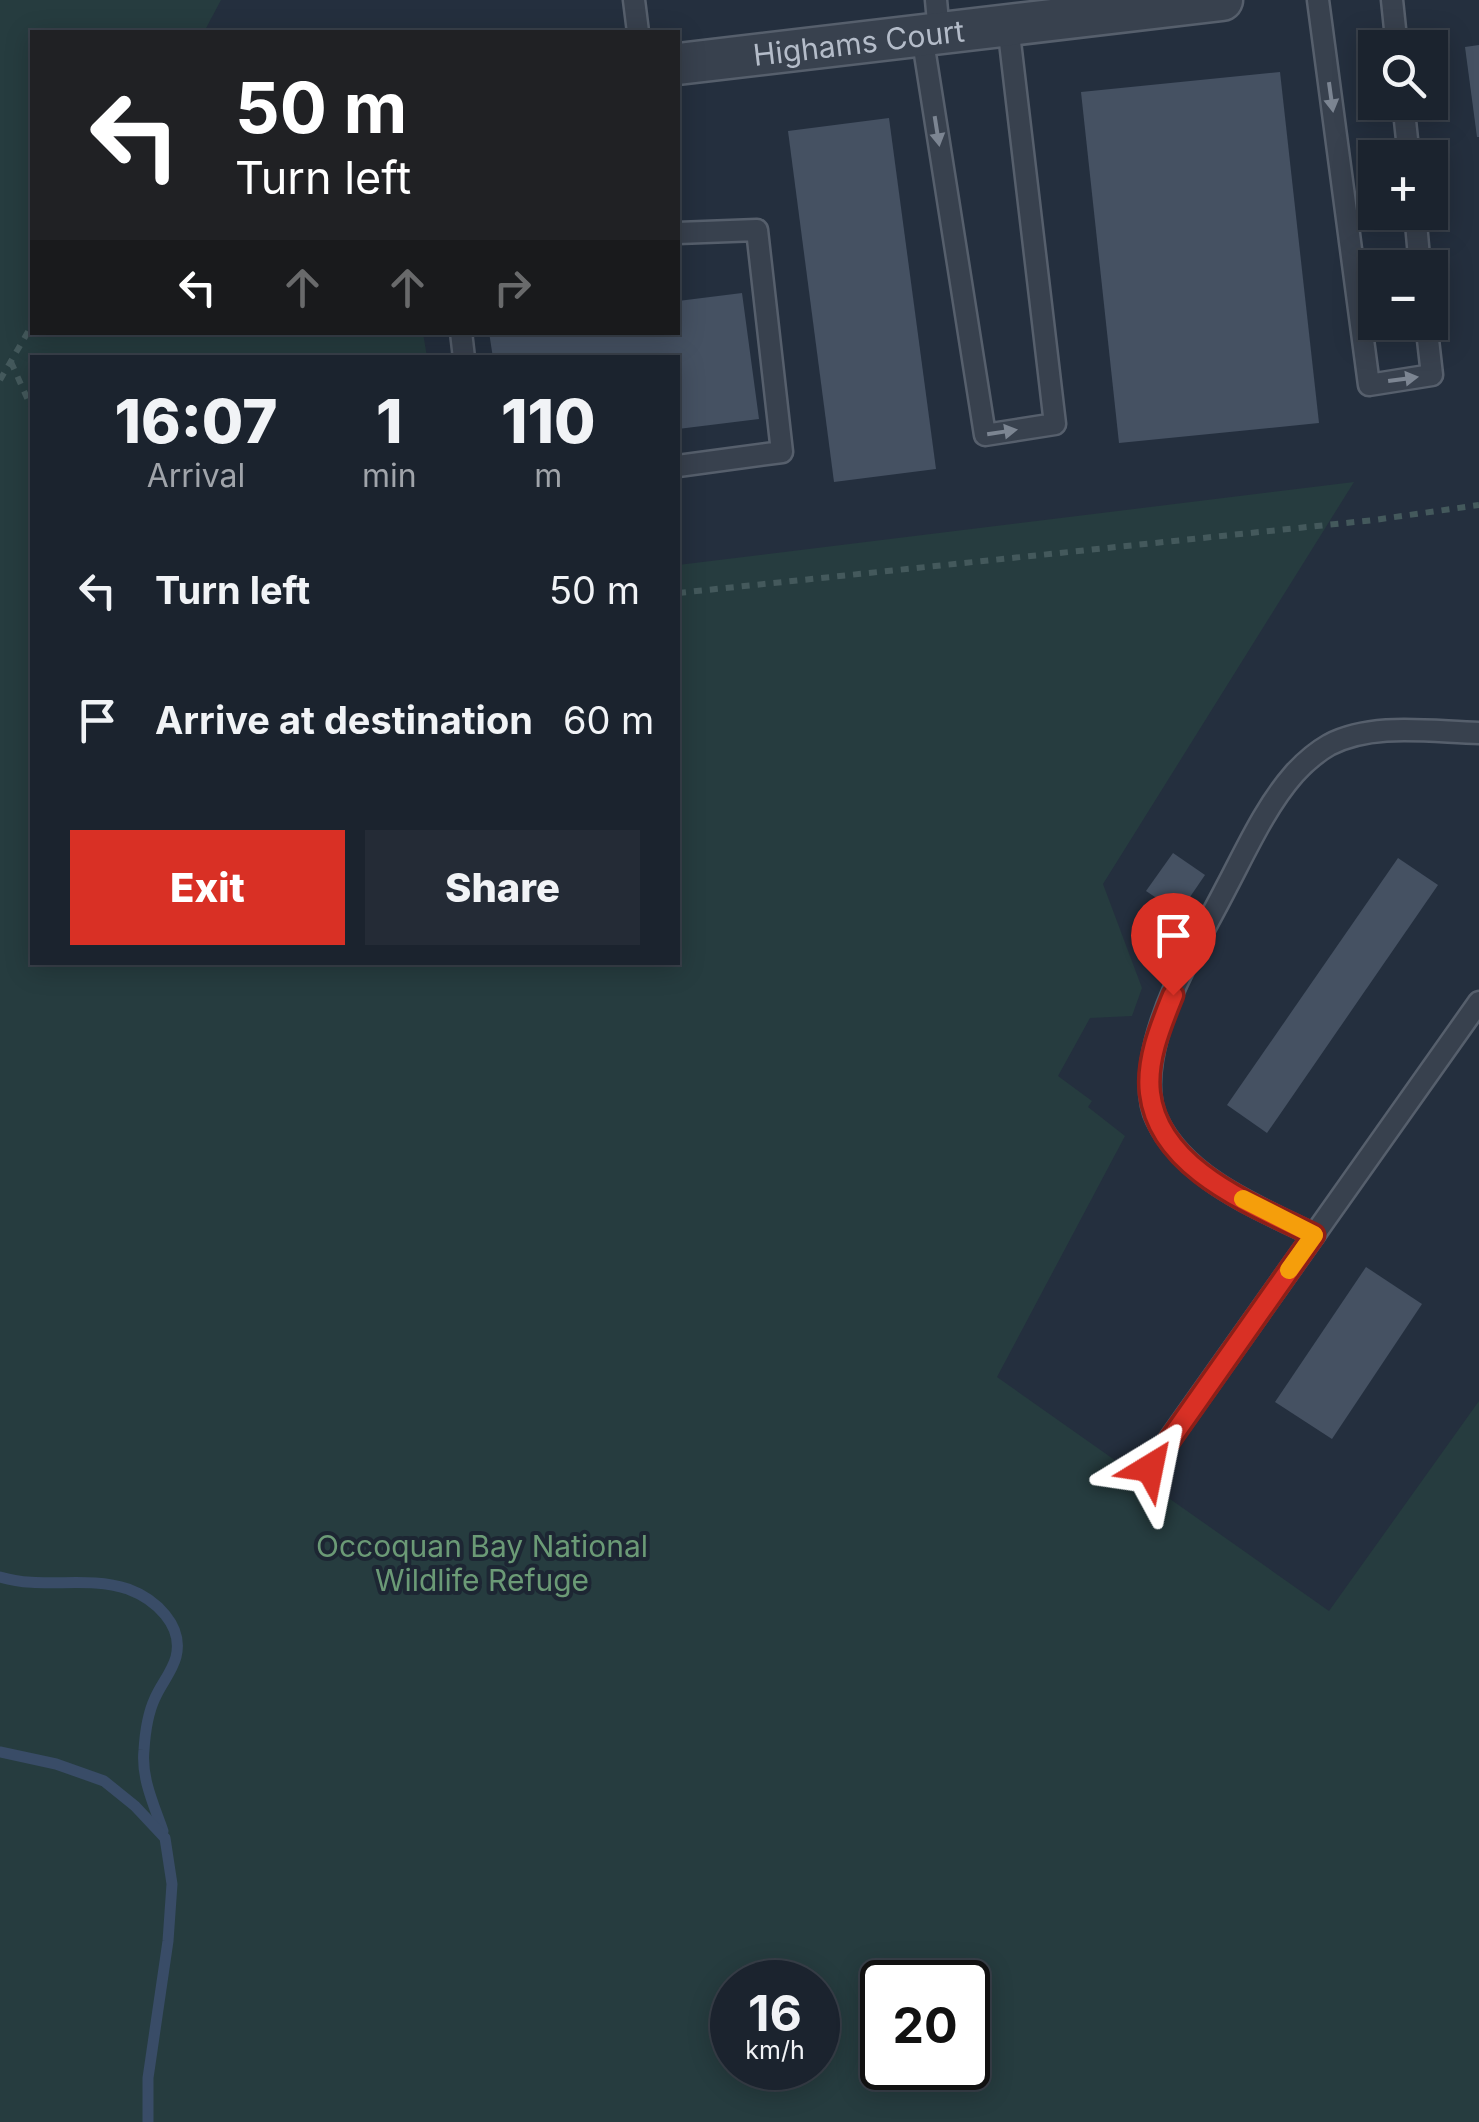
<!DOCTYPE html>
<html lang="en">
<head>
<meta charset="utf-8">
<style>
	:root { --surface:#1b232e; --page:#242b36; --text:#f1f3f6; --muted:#a0a4aa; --line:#39404a; --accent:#d93025 }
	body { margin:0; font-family:Inter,sans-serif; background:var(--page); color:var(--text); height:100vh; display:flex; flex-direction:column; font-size:38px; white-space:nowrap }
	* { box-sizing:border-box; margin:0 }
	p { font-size:32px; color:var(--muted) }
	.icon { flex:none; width:55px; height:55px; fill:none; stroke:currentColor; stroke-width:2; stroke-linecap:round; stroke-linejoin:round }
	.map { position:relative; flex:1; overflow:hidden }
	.details { position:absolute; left:30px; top:355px; width:650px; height:610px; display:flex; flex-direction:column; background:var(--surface); border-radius:0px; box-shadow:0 5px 25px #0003,0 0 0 2px var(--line) }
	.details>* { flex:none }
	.banner { position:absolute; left:30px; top:30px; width:650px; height:305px; border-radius:0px; box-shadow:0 5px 25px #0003,0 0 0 2px var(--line); background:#202124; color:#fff; overflow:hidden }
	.tools { position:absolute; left:1358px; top:30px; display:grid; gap:20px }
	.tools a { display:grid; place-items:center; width:90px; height:90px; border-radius:0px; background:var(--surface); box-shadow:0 5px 25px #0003,0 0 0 2px var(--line); font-size:50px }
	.speed { position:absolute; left:710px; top:1960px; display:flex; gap:20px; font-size:50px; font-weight:700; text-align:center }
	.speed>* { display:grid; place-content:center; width:130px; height:130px; border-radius:50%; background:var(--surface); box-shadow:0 5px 25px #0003,0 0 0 2px var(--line); line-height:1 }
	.speed small { font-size:25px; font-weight:400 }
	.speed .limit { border:5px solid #111; border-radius:15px; background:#fff; color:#111 }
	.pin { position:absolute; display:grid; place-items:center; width:85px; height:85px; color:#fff; margin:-102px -42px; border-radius:50% 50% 50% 0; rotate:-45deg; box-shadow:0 0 10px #0007 }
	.pin .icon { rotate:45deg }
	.me { position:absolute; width:110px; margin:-55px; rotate:35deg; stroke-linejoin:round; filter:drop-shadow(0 0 8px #0008) }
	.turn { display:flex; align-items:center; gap:35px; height:210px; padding:0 40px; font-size:45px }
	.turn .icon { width:130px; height:130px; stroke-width:2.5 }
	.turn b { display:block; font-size:70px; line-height:85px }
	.lanes { display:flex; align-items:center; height:95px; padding:0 40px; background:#0003; justify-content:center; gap:50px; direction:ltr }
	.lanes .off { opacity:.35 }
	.eta { display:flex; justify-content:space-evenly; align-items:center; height:170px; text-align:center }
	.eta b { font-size:60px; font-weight:800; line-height:70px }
	.action { display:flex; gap:20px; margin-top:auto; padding:20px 40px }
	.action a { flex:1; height:115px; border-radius:0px; background:var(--accent); color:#fff; font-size:40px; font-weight:800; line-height:115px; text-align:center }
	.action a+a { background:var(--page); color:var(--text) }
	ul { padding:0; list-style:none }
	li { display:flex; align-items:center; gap:30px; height:130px; padding:0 40px }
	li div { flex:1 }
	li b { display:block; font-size:38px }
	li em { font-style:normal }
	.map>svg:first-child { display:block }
	.green { fill:#263c3f; fill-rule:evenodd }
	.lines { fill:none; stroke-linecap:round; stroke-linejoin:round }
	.stream { stroke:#394c67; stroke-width:11 }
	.building { fill:#455162 }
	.lane-casing { stroke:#565f6c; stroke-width:25 }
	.street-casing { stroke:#565f6c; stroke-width:45 }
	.path { stroke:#44595c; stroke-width:6; stroke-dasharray:8 8; stroke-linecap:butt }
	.lane { stroke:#38414e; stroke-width:20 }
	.street { stroke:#38414e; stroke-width:40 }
	.oneway { fill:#7c8592 }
	.route-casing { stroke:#8d1f18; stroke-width:25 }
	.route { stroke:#d93025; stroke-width:18 }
	.slow { stroke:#f59e0b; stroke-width:18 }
	.labels { text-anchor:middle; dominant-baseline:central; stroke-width:8; stroke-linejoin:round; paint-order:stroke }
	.street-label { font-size:30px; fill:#b4bcc9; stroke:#1d2633 }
	.park-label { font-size:30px; fill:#6b9a76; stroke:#1d2633 }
</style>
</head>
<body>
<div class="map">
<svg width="1479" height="2122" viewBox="0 0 1479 2122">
	<rect width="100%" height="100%" fill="#242f3e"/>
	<path class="green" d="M0 0H221L204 32H32V332L423 333 427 357 32 358V962H678V565L1354 482 1103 884 1142 988 1132 1016 1090 1018 1058 1076 1092 1101 1088 1107 1125 1136 997 1377 1329 1611 1479 1401V2122H0ZM818 1982V2068H732V1982ZM968 1982V2068H882V1982Z"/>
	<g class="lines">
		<g class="stream">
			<path d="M0 1577C43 1590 85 1575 128 1589 155 1599 184 1625 176 1657 172 1672 161 1684 155 1698 148 1713 145 1733 144 1750 141 1778 154 1805 163 1831"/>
			<polyline points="0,1752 56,1764 104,1781 135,1806 165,1838 172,1884 168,1941 148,2078 148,2122"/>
		</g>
	</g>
	<g class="building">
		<polygon points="1479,45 1479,137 1477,137 1465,47"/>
		<polygon points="1280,72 1319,423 1119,443 1081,92"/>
		<polygon points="889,118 936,469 834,482 788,131"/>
		<polygon points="742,293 759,419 678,429 678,358 493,358 489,332 678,332 678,301"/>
		<polygon points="1173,853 1205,875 1179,913 1146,891"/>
		<polygon points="1398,858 1438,885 1267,1133 1227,1105"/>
		<polygon points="1366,1267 1422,1304 1332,1439 1275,1402"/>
	</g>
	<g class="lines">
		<g class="lane-casing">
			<g id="lane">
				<polyline points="634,0 638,32"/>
				<polyline points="936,0 939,33"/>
				<polyline points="1318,0 1369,385 1432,375 1426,322"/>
				<polyline points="1392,0 1397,48"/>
				<polyline points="922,35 985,435 1055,424 1008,25"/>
				<polyline points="1403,102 1409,158"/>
				<polyline points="1415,212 1420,268"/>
				<polyline points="678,233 757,230 782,452 678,466"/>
				<polyline points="461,332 464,358"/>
				<path d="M1314 1235C1259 1208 1185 1179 1157 1120 1148 1102 1149 1079 1152 1060 1162 998 1199 941 1227 886 1247 848 1266 806 1294 774 1304 763 1315 753 1329 745 1373 722 1431 732 1479 733"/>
				<polyline points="1150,1467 1479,1002"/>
			</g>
		</g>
		<g class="street-casing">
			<g id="street">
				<path id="s1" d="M678 64 1222 0"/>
			</g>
		</g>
		<g class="path">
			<polyline points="11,362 32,409"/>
			<polyline points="0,380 32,325"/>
			<polyline points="678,593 1374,520 1479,505"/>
		</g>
		<use href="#lane" class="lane"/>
		<use href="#street" class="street"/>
	</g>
	<defs><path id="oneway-solid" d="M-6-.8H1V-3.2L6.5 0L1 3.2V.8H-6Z" transform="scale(2.5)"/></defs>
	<g class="oneway">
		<use href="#oneway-solid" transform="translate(1331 97) rotate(82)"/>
		<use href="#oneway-solid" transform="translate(937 131) rotate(81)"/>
		<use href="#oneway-solid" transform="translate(1403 379) rotate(-8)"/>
		<use href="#oneway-solid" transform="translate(1002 432) rotate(-9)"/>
	</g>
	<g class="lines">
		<g class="route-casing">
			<path id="route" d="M1150 1468 1314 1235C1254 1205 1159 1170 1150 1093 1146 1060 1161 1025 1173 995"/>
		</g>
		<use href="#route" class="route"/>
		<polyline class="slow" points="1243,1199 1314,1235 1289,1270"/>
	</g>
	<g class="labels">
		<g class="street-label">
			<text stroke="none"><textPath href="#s1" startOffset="182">Highams Court</textPath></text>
		</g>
		<g class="park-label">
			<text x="482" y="1546">Occoquan Bay National<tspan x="482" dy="34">Wildlife Refuge</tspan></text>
		</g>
	</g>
</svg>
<div class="tools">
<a><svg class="icon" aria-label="search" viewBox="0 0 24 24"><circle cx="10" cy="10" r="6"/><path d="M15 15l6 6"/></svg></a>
<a>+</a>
<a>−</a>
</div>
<div class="speed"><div>16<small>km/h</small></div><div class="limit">20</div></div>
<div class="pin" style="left:1173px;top:995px;background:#d93025"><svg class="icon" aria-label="arrive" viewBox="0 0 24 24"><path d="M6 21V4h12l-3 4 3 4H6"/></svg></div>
<svg class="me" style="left:1150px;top:1468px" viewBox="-20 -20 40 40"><path d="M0-17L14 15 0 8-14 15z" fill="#d93025" stroke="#fff" stroke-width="4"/></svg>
<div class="banner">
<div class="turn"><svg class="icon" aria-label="left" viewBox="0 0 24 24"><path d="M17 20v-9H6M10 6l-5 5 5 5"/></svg><div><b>50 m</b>Turn left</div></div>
<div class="lanes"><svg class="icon" aria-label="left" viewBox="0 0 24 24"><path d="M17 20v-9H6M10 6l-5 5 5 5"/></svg><svg class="icon off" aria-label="ahead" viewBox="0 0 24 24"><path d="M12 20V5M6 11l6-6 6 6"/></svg><svg class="icon off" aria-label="ahead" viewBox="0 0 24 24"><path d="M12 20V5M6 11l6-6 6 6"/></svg><svg class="icon off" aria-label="right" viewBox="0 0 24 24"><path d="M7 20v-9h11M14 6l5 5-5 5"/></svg></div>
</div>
<section class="details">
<div class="eta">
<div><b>16:07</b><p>Arrival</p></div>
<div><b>1</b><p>min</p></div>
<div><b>110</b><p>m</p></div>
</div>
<ul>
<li><svg class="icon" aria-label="left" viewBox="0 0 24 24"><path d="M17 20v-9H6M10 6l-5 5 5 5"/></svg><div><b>Turn left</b></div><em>50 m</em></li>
<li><svg class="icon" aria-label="arrive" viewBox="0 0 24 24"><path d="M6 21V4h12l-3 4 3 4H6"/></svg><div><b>Arrive at destination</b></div><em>60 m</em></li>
</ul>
<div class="action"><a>Exit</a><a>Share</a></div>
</section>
</div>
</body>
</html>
